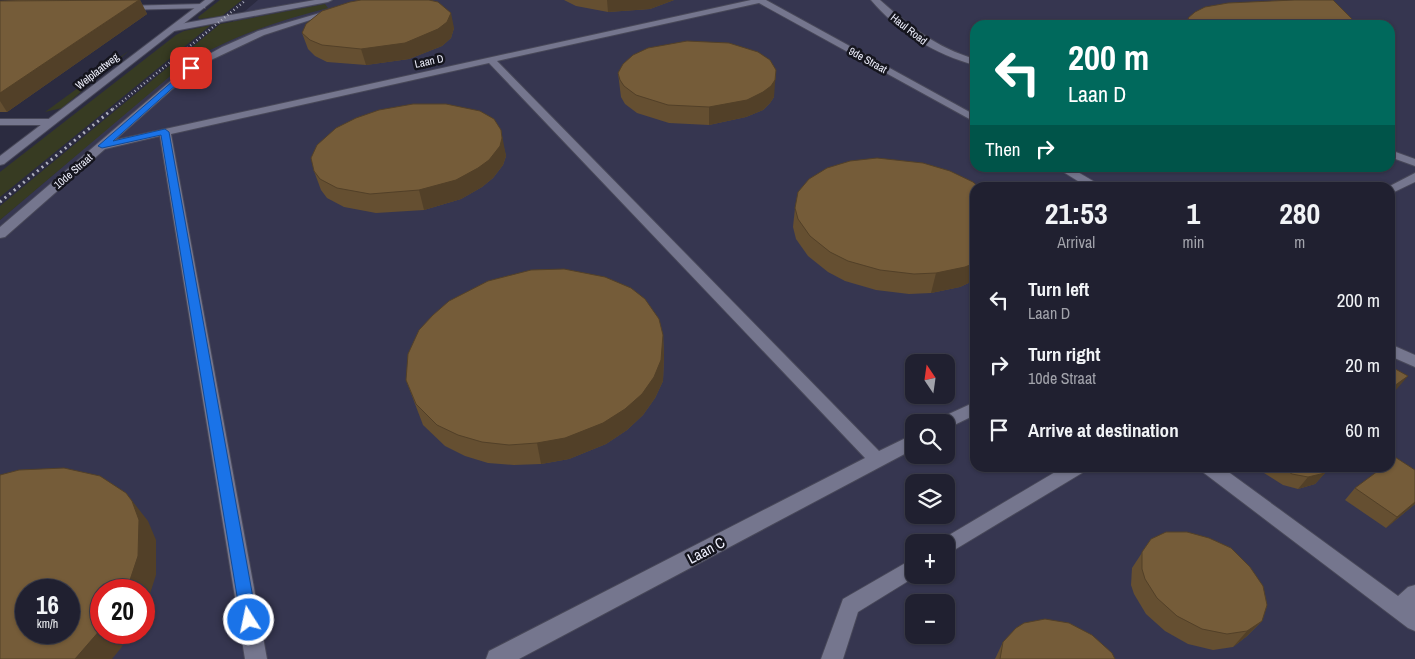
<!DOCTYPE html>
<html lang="en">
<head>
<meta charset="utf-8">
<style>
	:root { --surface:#202030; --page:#282838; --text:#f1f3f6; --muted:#a2a3ab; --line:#3d3e4c }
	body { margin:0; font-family:"Archivo Narrow",sans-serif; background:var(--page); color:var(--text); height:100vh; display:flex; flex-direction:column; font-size:19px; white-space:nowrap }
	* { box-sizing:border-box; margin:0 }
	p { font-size:16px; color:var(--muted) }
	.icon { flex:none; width:28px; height:28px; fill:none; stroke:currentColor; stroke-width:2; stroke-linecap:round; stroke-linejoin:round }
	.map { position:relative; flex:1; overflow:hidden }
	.panel { position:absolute; left:970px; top:182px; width:425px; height:290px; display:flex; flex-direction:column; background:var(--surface); border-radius:15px; box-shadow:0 1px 4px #0004,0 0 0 1px var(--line) }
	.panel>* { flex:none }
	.hud { position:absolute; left:970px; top:20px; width:425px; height:152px; border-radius:15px; box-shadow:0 1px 4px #0004,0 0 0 1px var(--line); background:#00695c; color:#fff; overflow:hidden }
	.needle { width:32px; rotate:347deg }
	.buttons { position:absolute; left:905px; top:354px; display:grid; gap:10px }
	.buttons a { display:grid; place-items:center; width:50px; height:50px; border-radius:10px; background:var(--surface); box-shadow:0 1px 4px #0004,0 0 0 1px var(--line); font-size:25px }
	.speed { position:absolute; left:15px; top:579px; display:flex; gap:10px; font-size:25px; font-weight:700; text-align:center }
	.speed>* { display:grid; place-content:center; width:65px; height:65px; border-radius:50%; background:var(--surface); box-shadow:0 1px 4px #0004,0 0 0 1px var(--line); line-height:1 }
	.speed small { font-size:12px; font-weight:400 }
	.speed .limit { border:8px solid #d22; background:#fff; color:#111 }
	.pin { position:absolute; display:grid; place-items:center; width:42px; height:42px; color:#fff; margin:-21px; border-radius:10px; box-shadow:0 2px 8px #0006 }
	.me { position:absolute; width:55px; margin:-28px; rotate:350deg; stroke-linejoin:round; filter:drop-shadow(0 0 4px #0008) }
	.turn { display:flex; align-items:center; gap:18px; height:105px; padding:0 15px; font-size:22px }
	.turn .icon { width:65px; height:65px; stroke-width:2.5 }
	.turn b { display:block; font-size:35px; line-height:42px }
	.then { display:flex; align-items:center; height:48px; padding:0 15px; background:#0003; gap:10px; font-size:19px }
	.eta { display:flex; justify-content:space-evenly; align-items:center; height:85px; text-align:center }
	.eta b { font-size:30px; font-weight:700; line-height:35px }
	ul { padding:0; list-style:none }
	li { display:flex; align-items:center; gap:15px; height:65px; padding:0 15px }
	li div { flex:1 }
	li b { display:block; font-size:19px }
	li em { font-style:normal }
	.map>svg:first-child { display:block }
	.built { fill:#363650; fill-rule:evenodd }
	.green { fill:#373b22 }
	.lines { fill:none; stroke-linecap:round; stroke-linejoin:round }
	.lane-casing { stroke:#484859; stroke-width:2 }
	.secondary-casing { stroke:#484859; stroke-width:2 }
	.lane { fill:#75768e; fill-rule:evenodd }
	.secondary { fill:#75768e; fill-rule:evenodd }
	.rail-far1 { stroke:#b0b1c0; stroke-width:2.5; stroke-dasharray:1 3; stroke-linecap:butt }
	.rail { stroke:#b0b1c0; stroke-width:3; stroke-dasharray:2 4; stroke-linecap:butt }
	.wall { fill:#654f31 }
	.shaded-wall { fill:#524028 }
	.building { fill:#755c39; stroke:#524028; fill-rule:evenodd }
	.route { fill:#1a73e8; stroke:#114b97 }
	.labels { text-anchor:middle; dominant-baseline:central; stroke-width:5; stroke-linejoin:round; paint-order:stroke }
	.far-street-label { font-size:11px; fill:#edeefb; stroke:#15151e }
	.near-street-label { font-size:15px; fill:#edeefb; stroke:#15151e }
</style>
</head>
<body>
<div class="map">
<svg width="1415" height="659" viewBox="0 0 1415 659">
	<rect width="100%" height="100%" fill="#2b2b40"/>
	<path class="built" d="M258 0H1415V659H0V220ZM975 25H1390V168H975ZM975 188H1390V468H975ZM914 362H946V395H914ZM914 422H946V455H914ZM914 482H946V515H914ZM914 542H946V575H914ZM26 590H69V632H26ZM101 590H144V632H101ZM914 602H946V635H914Z"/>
	<g class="green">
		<polygon points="220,0 242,0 222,16 199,19 198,17"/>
		<path d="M325 4 328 8C277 21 226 38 181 67L0 220V206L220 24Z"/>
		<polygon points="211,25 0,197 0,172 176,35 184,31"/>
		<polygon points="130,50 62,108 45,112"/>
	</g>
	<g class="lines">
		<g class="lane-casing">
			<g id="lane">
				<polygon points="315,0 332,0 328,2 174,31 170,28 174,25"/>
				<polygon points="751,0 766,0 975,115 975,122 759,3 497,61 879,451 914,434 914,449 519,659 486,659 489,651 865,458 489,63 171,134 267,659 245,659 160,136 105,149 5,237 0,238 0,227 188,66 222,47 258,31 337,8 341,10 264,35 211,60 194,70 115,140"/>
				<path d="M871 0H880C909 26 937 48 975 59V65C936 55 897 31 871 0Z"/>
				<polygon points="202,4 205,4 205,8 123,10 119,8 123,6"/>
				<polygon points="0,119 52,119 57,122 52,125 0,125"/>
				<polygon points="1390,150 1415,159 1415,166 1390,157"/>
				<polygon points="1057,168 1071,168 1105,188 1089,188"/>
				<polygon points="1415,173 1415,182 1390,194 1390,188 1386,188"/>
				<polygon points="1390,344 1415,355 1415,367 1390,356"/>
				<polygon points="975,402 975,415 946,429 946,422 938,422 940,418"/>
				<polygon points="1062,468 1085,468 1082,473 946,555 946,542 938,542 939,541"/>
				<polygon points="1201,468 1223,468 1398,596 1408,587 1415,585 1415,631 1408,628 1204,473"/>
				<polygon points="914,558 914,575 918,575 858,612 843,659 821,659 843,599"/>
			</g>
		</g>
		<g class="secondary-casing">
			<polygon id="secondary" points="205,0 214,0 4,164 0,165 0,156"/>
		</g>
		<use href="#lane" class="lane"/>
		<use href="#secondary" class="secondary"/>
		<polyline class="rail-far1" points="113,109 246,0"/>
		<polyline class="rail" points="0,202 114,108"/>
	</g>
	<g class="wall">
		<polygon points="18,0 140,0 147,14 7,112 0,112 0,1"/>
		<polygon points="564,0 674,0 650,9 608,12 576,6"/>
		<polygon points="1188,18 1358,25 1186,25"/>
		<polygon points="454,28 451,38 442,46 409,59 366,65 327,62 315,56 308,49 302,33"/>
		<polygon points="618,73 774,97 770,103 763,110 746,117 709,125 669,123 637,113 625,104 621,97"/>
		<polygon points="504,148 506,156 503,165 493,178 482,187 461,199 424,210 376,213 344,207 327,198 321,190 314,171"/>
		<polygon points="975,188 975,280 960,287 931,293 909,294 876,290 845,281 828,272 808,256 796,239 793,227 795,208"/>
		<polygon points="663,335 664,355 663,381 655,398 643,415 627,430 606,444 569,459 541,464 514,465 488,463 465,456 445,446 423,425 406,380"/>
		<polygon points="1261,468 1324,468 1325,473 1315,484 1298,489 1283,485 1264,473"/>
		<polygon points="1355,488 1415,504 1386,528 1345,500"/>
		<polygon points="1151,539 1262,621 1247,636 1233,647 1213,650 1188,644 1165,631 1146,614 1134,594 1131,585 1132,568"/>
		<polygon points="1003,642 1115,659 995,659"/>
	</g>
	<g class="shaded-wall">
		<polygon points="139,0 140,0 147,14 7,112 0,101 0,93"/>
		<polygon points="607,0 674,0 650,9 608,12"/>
		<polygon points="451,13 454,28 451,38 442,46 409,59 366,65 361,49"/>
		<polygon points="776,70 774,97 770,103 763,110 746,117 709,125 709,107"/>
		<polygon points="501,130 506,156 503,165 493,178 482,187 461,199 424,210 419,190"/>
		<polygon points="975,263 975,280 960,287 931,293 936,273"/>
		<polygon points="663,335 664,355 663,381 655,398 643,415 627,430 606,444 569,459 541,464 537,443"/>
		<polygon points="1408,376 1395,391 1390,395 1390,389"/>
		<polygon points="1325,473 1315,484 1298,489 1308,477"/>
		<polygon points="126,493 148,521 156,540 156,575 147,603 144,609 144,590 125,590"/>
		<polygon points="1415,502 1415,504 1386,528 1397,517"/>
		<polygon points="1262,621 1247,636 1233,647 1247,631"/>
		<polygon points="101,629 101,632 130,632 121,648 112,659 75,659"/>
	</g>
	<g class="building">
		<polygon points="139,0 76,42 0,93 0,1"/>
		<polygon points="361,0 429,0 438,2 451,13 447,22 438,29 405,43 361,49 322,45 310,40 302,33 306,24 322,11 350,2"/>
		<polygon points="1294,0 1333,0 1358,25 1193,25 1188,18 1195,12 1205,7 1228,3"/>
		<polygon points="687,41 729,43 758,52 770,60 776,70 775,80 771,86 763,92 747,100 709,107 668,105 636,95 624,86 620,80 618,73 623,64 633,55 648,48"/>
		<polygon points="413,104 446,104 480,111 494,119 501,130 502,138 500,146 489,160 478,168 456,180 419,190 370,194 337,188 320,179 314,171 311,158 317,145 336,128 356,118 379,110"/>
		<polygon points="877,158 923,163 950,171 973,182 980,188 975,188 975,263 965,267 936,273 914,274 880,270 848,261 830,252 810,236 798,219 795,208 798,192 809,179 827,168 850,161"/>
		<polygon points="564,269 605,277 631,288 645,299 659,319 663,335 661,360 654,377 642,394 625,409 603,423 565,438 537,443 509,445 482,442 458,435 437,425 416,404 406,380 408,354 419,330 433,315 449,301 488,281 531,270"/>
		<polygon points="1390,366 1408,376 1390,389"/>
		<polygon points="1395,457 1415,470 1415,502 1397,517 1355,488 1382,468 1390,468 1390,461"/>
		<path d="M64 468 100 476 126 493 132 501 139 520 138 556 129 583 125 590H101V629L75 659H0V475L19 470ZM26 590H69V632H26Z"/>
		<polygon points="1282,468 1324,468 1325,473 1308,477 1292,474"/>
		<polygon points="1166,532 1187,532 1209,538 1231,548 1250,567 1263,586 1267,605 1262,621 1247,631 1227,634 1202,629 1177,616 1157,598 1145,579 1142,569 1142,552 1151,539"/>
		<polygon points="1045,619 1069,623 1092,635 1112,653 1115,659 1000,659 1003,642 1016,628 1024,623"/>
	</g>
	<polygon class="route" points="189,67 195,68 113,141 165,129 169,132 257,620 255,625 249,628 244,625 241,620 161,135 102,148 98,146"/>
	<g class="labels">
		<g class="far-street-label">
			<text transform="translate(909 29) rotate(38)">Haul Road</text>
			<text transform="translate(868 60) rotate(29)">9de Straat</text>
			<text transform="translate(429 61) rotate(-12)">Laan D</text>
			<text transform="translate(97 71) rotate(-38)">Welplaatweg</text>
			<text transform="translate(73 171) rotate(-41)">10de Straat</text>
		</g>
		<g class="near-street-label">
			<text transform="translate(706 550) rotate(-28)">Laan C</text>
		</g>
	</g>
</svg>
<div class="buttons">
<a><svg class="needle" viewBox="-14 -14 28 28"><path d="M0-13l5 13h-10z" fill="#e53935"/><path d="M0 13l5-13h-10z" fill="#a2a3ab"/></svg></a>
<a><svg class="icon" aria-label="search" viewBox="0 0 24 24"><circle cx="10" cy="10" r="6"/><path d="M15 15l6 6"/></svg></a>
<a><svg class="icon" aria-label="layers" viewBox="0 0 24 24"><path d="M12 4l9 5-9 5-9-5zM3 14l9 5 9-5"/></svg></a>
<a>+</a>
<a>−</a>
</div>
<div class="speed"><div>16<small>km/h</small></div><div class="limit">20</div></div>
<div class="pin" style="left:191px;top:68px;background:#d93025"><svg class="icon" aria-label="arrive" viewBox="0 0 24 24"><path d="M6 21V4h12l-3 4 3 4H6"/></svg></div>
<svg class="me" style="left:249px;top:620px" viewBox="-20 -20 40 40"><circle r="17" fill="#1a73e8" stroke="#fff" stroke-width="3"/><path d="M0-11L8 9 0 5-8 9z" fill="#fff"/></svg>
<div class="hud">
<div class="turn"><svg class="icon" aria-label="left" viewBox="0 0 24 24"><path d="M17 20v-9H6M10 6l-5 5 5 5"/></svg><div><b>200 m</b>Laan D</div></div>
<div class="then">Then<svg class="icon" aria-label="right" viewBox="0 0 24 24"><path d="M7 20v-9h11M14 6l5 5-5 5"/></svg></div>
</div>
<section class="panel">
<div class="eta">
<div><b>21:53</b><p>Arrival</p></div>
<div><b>1</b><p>min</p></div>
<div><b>280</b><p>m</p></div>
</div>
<ul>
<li><svg class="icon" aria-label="left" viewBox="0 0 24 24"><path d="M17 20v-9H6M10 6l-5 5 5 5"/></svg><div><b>Turn left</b><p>Laan D</p></div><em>200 m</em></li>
<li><svg class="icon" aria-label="right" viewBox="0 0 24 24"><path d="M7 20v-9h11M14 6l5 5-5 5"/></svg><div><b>Turn right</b><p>10de Straat</p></div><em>20 m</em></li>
<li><svg class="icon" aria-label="arrive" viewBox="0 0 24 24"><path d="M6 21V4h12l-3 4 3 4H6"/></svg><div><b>Arrive at destination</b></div><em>60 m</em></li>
</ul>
</section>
</div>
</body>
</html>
